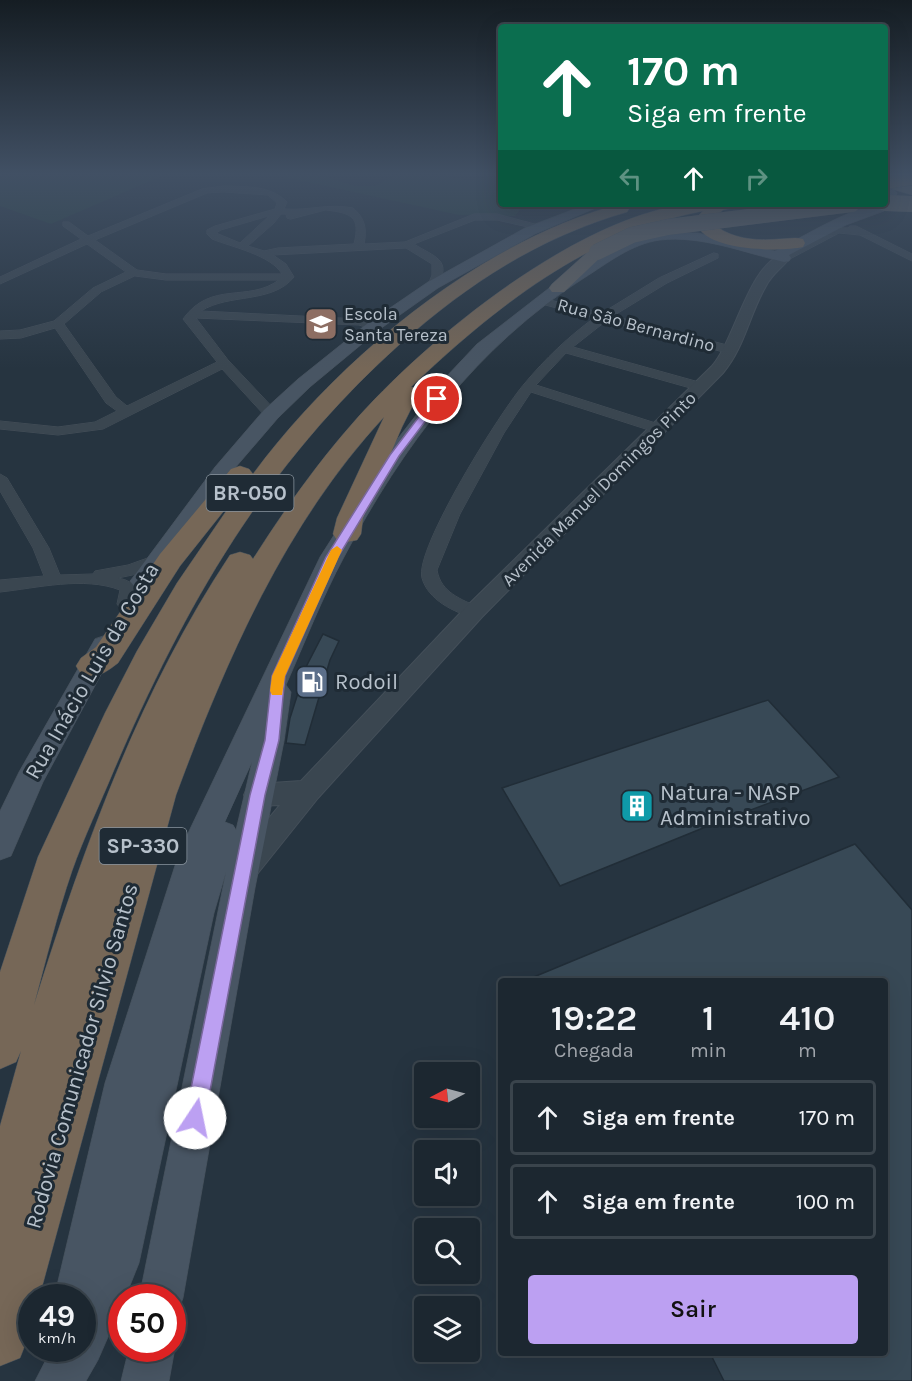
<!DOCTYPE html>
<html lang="pt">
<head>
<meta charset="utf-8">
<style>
	:root { --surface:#1c2730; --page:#29333c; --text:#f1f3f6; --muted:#a0a5ab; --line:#3a444c; --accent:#bca0f2 }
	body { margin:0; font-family:Karla,sans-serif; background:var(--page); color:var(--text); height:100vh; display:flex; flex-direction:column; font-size:22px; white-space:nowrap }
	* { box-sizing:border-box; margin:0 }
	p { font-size:20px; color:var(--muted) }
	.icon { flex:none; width:33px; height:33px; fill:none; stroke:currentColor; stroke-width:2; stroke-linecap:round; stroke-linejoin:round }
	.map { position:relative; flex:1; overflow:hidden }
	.side { position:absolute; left:498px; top:978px; width:390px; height:378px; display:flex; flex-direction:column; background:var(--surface); border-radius:6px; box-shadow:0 6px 24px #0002,0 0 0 2px var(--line) }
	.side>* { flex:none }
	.hud { position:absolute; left:498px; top:24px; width:390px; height:183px; border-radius:6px; box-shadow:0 6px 24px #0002,0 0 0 2px var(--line); background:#0b6e4f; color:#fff; overflow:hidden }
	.needle { width:39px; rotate:264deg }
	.fabs { position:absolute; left:414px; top:1062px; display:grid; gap:12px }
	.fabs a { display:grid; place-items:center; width:66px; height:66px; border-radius:6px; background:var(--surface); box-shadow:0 6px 24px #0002,0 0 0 2px var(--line); font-size:30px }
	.speed { position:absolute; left:18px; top:1284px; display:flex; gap:12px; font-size:30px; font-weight:700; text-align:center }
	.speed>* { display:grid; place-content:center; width:78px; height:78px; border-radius:50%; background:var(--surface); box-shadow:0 6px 24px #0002,0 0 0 2px var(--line); line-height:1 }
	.speed small { font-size:15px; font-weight:400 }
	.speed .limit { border:9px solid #d22; background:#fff; color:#111 }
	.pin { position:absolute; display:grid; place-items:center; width:51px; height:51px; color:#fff; margin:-26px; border:3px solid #fff; border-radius:50%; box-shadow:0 2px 6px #0007 }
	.me { position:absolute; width:66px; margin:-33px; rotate:11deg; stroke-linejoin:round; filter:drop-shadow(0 0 4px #0008) }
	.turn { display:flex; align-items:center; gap:21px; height:126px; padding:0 30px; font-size:27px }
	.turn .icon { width:78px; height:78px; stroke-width:2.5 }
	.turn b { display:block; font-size:42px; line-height:51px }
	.lanes { display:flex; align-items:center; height:57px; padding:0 30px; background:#0003; justify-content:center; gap:30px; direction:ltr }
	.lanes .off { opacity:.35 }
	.eta { display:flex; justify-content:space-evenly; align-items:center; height:102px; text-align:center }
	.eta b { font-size:36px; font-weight:600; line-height:42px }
	.button { display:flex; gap:12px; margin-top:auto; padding:12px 30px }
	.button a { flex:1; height:69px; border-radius:6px; background:var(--accent); color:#111; font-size:24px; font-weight:600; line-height:69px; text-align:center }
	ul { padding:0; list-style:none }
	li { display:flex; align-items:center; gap:18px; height:75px; margin:0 12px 9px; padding:0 18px; border:3px solid var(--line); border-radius:6px }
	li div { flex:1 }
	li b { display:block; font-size:22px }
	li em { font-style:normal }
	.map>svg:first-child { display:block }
	.green { fill:#284141 }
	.building { fill:#384956; stroke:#212d37; stroke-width:1.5 }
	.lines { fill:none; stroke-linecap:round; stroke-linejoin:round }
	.minor-casing { stroke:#444f59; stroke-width:1 }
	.tertiary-casing { stroke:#444f59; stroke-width:2 }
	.secondary-casing { stroke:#444f59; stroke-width:1 }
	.trunk-casing { stroke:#45515b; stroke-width:1 }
	.motorway-casing { stroke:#45515b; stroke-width:1 }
	.minor { fill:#3a4650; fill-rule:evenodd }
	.tertiary { fill:#3a4650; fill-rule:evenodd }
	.secondary { fill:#485563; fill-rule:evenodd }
	.trunk { fill:#676664; fill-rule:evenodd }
	.motorway { fill:#766757; fill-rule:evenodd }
	.trunk-bridge-casing { stroke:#45515b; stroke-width:16; stroke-linecap:butt }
	.motorway-bridge-casing { stroke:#45515b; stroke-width:17; stroke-linecap:butt }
	.trunk-bridge { stroke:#676664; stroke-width:16 }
	.motorway-bridge { stroke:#766757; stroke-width:16 }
	.route { fill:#bca0f2; stroke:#7a689d; stroke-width:1.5 }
	.slow { fill:#f59e0b }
	.labels { text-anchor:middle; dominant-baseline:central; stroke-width:6; stroke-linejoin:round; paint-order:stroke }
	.far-poi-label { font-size:18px; fill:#b7c1cb; stroke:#1f2b35; text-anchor:start }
	.far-street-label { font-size:18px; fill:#b7c1cb; stroke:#1f2b35 }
	.shield { fill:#1f2b35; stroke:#89949e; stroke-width:1.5 }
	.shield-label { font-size:21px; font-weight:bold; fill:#b7c1cb }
	.street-label { font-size:22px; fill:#b7c1cb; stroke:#1f2b35 }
	.poi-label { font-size:22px; fill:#b7c1cb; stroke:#1f2b35; text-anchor:start }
</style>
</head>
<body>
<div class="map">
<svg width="912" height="1381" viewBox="0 0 912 1381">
	<rect width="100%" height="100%" fill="#263440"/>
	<g class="green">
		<polygon points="0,175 164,175 51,224 0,206"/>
		<polygon points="275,175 320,175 355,186 376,186 394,175 428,175 471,180 501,175 501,204 525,204 515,216 459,215"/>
	</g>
	<g class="building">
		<polygon points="323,634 339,641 330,660 305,745 286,743 290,718 307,665"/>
		<polygon points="768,700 839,777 713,824 560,886 502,788"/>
		<polygon points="855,844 912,910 912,1381 724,1381 710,1353 885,1353 885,981 524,981"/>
	</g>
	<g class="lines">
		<g class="minor-casing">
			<g id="minor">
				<path d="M224 186C247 187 270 185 287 202L284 209C310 211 327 203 353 208 365 218 367 229 364 244L405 242 474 214H497L546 227 541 230 497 220H475L414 244C434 257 453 259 437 287L433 288 428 285 432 275V264L406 248 273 255 286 264 294 277C272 304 229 293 201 311L359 319 380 326 374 330 359 325 196 318 228 360 276 411 278 414 276 417H266L222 369 103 429 58 435 0 429V421L58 427 95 422 117 411 106 403 55 328 21 338 0 339V331L20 330 54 321 93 288 126 272 87 244 0 284V277L81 239 63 226V222H69L88 236 202 189ZM224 192 268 195 277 203 275 209 215 226 207 230V234L212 239C232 247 271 255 282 274H166L137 270 95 240 207 193ZM326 210C351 213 361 216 354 244L278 248 264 251 248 246 274 223 281 214H286L287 218 290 219ZM269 216 240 243 216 233 221 230ZM135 276 166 280H279C248 303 211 280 183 319L217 362 127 406 116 397 64 324 101 292Z"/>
				<polygon points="850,226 856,226 912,254 912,261 860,235 839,233 788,260 779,258 835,228 848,228"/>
				<path d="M714 253 718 254V258L667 283 613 316 735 347V353L731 354 606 321 573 347 706 384 708 387 701 391 566 353 536 385 665 426 667 429 665 432H655L531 392 504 433 460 514 437 570C441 593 461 599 480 608L483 612 480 616 474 618C454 612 428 600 422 578 414 549 502 409 525 383 545 359 568 337 594 318L538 303V299L542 298 602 313 659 278Z"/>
				<path d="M0 474 7 478 49 548 60 575 93 574 95 571 128 565 156 555 162 556 164 560 162 564 137 574 118 578C128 580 134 583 138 592L132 608H120L117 604 120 590C84 576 37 588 0 592V580L44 576 33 548 0 491Z"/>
			</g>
		</g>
		<g class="tertiary-casing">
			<path id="tertiary" d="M784 254 790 258C782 268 772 274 766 286 749 315 745 347 723 373L482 617 318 798 254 878 244 882 234 878 230 869 234 860 280 805 257 806 248 803 244 795 248 787 257 784 301 781 466 607 712 366C735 340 749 263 784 254Z"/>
		</g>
		<g class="secondary-casing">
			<g id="secondary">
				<path d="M885 183 889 184 897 193 893 204 884 211 846 225 789 255 791 258 789 261 784 262C745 253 701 235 660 240 631 244 608 263 584 278 478 345 402 447 344 557 322 598 305 642 286 685L291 692 284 741 255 888 183 1298 177 1314 172 1316V1298H139L226 872 214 913 139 1263 125 1298H122V1305L98 1360 86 1381H35L52 1348H82V1298H54L105 1083 180 850 320 557 385 455 445 378 477 344 553 285 627 239 661 232 698 233 775 251C803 237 855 204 885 204ZM252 762 236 830 233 825 225 822Z"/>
				<polygon points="588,204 605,204 535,234 438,288 380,329 310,387 278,418 229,475 150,586 142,589 134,586 130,581 134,576 215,467 264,410 298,379 368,323 428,282 525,228"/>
				<polygon points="104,636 113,639 117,645 43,782 11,856 0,860 0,811 19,772 95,639"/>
				<polygon points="172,1342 175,1348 169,1381 121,1381 129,1348 172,1348"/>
			</g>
		</g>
		<g class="trunk-casing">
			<g id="trunk">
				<polygon points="885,179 912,186 912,195 885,187"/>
				<polygon points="597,247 603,249 605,252 603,255 564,292 552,292 549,288 552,284 591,249"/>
			</g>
		</g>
		<g class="motorway-casing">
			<path id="motorway" d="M621 204 629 209 627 212C538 238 469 283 400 344 265 465 185 605 114 770 100 804 84 837 72 871 57 915 46 960 34 1005 83 849 139 692 230 555L240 552 250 555 253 559C283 512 315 466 352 424 425 340 576 217 689 204 705 202 722 204 739 204L736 207 723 210 712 219V223C731 239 755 241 779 239 787 239 795 237 803 239L805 243 803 247C781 252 695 252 696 218L703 211C588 233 494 308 411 387L416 388 419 393 402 427 363 518 361 534 357 540 347 542 337 540 333 534 337 518 384 417C285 524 226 660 176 795L39 1298H32C32 1320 29 1337 20 1358L0 1366V1126L21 1051 16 1062 0 1069V972L38 857 105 713 137 651 177 583 242 488 180 566 118 663C105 673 97 679 81 674L76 666 81 658 96 647 160 554 231 469 240 466 249 469 253 474C337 360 482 239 621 204Z"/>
		</g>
		<use href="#minor" class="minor"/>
		<use href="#tertiary" class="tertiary"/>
		<use href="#secondary" class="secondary"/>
		<use href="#trunk" class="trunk"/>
		<use href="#motorway" class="motorway"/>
		<g class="trunk-bridge-casing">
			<g id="trunk-bridge">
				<polyline points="885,203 912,204"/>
				<polyline points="597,252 632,235 668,227 852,204"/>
			</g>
		</g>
		<g class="motorway-bridge-casing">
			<polyline id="motorway-bridge" points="885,181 912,177"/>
		</g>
		<use href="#trunk-bridge" class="trunk-bridge"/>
		<use href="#motorway-bridge" class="motorway-bridge"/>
	</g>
	<linearGradient id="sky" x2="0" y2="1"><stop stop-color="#151d23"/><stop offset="0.47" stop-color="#415064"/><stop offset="1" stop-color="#415064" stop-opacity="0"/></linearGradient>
	<rect width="912" height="369" fill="url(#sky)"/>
	<polygon class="route" points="434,397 442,399 399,456 338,557 285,676 279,740 265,795 205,1118 202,1125 195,1128 188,1125 185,1118 250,795 265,740 272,676 326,557 390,455"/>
	<polygon class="slow" points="337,546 342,550 285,676 282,695 272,695 270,691 272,676 331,550"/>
	<defs>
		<g id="school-square" transform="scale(1.725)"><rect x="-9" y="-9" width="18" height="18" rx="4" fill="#8d6e63" stroke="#1f2b35"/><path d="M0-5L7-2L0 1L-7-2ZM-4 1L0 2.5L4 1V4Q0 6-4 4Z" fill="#fff"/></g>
		<g id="fuel-square" transform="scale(1.725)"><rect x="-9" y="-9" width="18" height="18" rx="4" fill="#5c6f8a" stroke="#1f2b35"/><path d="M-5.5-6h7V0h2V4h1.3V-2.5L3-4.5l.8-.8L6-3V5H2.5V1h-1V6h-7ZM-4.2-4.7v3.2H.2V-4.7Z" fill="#fff"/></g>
		<g id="building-square" transform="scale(1.725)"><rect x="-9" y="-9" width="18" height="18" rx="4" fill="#0f9aa8" stroke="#1f2b35"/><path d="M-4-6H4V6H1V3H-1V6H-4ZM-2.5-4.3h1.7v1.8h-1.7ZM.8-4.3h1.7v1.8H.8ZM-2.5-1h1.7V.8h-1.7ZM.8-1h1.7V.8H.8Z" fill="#fff"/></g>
	</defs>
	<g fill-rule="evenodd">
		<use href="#school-square" x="321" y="324"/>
		<use href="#fuel-square" x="312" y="682"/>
		<use href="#building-square" x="637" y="806"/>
	</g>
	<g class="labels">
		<g class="far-poi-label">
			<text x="344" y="314">Escola<tspan x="344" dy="21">Santa Tereza</tspan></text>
		</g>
		<g class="far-street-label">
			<text transform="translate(636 325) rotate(15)">Rua São Bernardino</text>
			<text transform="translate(599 489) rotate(-45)">Avenida Manuel Domingos Pinto</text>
		</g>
		<g class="shield">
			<rect x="206.5" y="475" width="87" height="36" rx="4.5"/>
			<rect x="99.5" y="828" width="87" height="36" rx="4.5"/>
		</g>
		<g class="shield-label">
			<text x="250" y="493">BR-050</text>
			<text x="143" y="846">SP-330</text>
		</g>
		<g class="street-label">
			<text transform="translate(92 671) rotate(-60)">Rua Inácio Luis da Costa</text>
			<text transform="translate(82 1056) rotate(-74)">Rodovia Comunicador Silvio Santos</text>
		</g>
		<g class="poi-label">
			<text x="335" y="682">Rodoil</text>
			<text x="660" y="793">Natura - NASP<tspan x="660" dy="25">Administrativo</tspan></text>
		</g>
	</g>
</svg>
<div class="fabs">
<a><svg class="needle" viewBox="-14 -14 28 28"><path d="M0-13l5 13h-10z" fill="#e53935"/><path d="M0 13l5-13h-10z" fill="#a0a5ab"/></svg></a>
<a><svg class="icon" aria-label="sound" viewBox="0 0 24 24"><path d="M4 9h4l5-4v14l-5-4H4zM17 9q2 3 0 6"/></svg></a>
<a><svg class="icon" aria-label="search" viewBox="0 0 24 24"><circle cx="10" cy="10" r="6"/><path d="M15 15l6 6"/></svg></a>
<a><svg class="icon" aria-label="layers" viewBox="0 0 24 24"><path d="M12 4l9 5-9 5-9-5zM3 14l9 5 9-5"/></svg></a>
</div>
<div class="speed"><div>49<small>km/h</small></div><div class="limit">50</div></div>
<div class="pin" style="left:437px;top:399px;background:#d93025"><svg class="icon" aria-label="arrive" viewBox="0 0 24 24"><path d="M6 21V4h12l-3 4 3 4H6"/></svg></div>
<svg class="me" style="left:195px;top:1118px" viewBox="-20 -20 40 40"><circle r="19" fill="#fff"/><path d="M0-13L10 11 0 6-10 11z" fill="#bca0f2"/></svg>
<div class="hud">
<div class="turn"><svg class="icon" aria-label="ahead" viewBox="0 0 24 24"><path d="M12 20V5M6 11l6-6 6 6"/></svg><div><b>170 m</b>Siga em frente</div></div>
<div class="lanes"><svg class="icon off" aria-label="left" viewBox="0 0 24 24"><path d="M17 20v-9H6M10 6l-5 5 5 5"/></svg><svg class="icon" aria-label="ahead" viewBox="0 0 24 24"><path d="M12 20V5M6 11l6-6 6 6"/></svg><svg class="icon off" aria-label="right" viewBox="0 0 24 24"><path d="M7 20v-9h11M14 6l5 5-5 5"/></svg></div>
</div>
<section class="side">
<div class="eta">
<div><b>19:22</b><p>Chegada</p></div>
<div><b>1</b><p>min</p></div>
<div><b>410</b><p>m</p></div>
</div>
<ul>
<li><svg class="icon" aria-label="ahead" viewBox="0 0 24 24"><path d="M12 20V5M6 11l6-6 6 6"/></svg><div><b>Siga em frente</b></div><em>170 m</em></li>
<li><svg class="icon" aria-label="ahead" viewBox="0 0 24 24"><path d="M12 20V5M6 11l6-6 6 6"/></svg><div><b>Siga em frente</b></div><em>100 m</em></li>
</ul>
<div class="button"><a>Sair</a></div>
</section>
</div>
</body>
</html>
